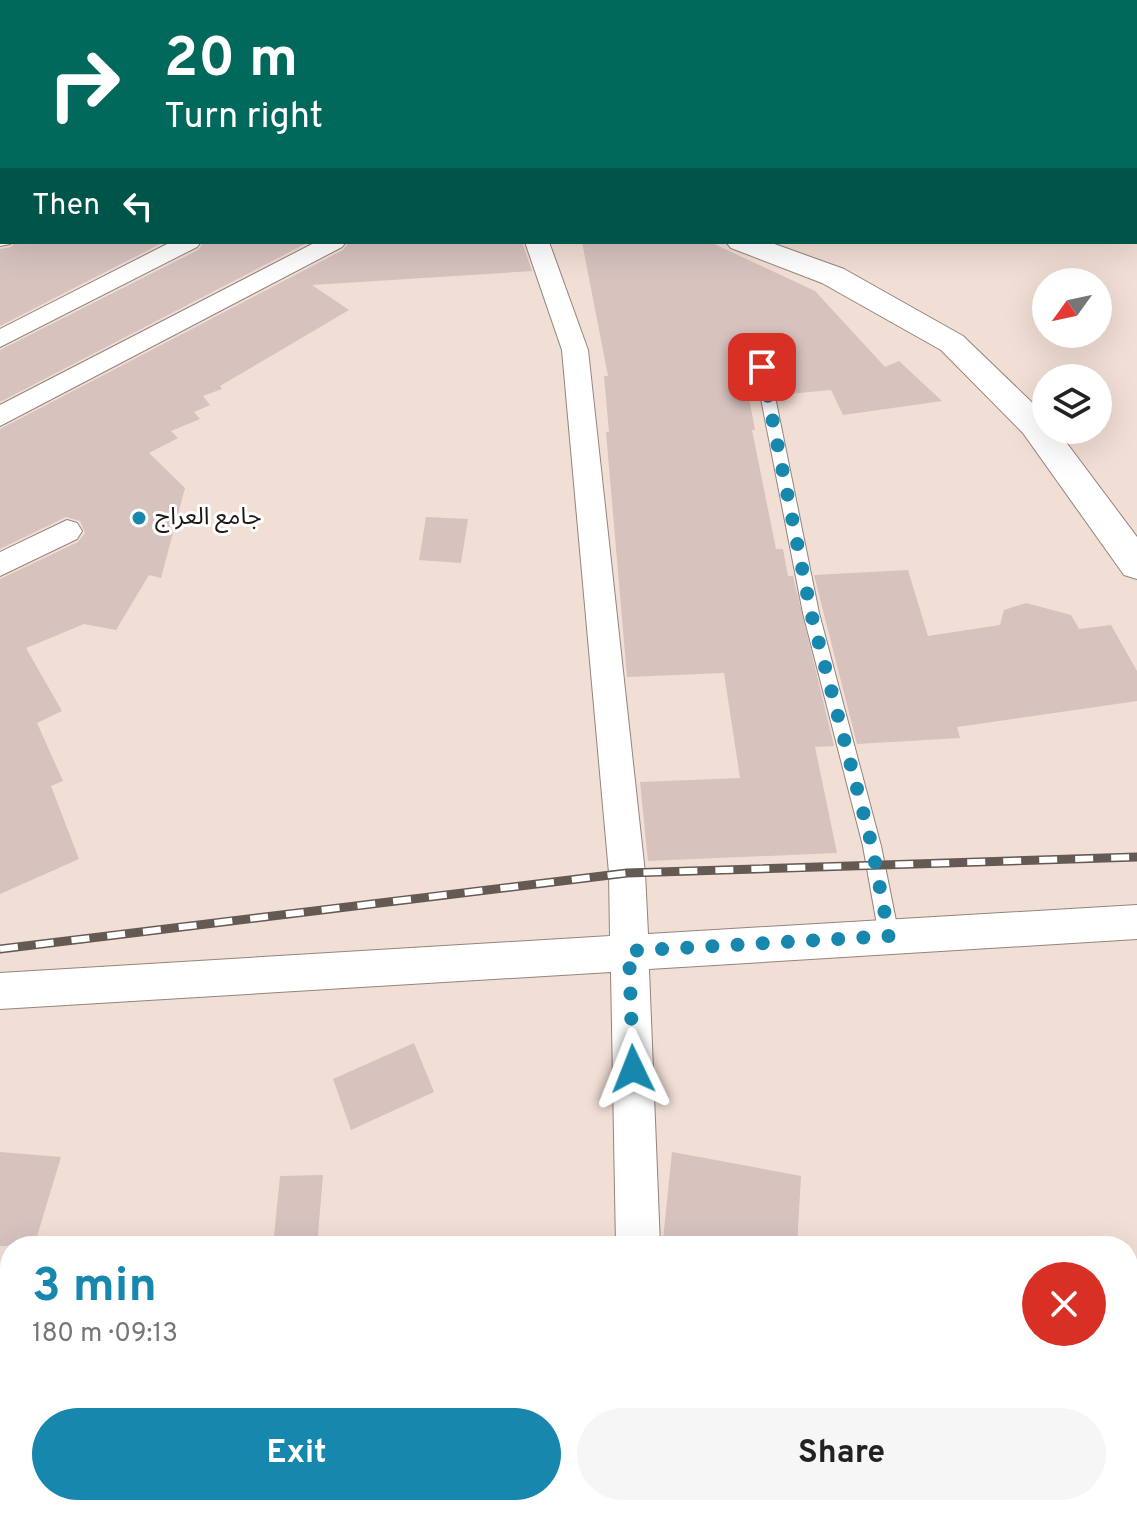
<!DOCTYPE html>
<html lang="en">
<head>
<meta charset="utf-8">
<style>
	:root { --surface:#fff; --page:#f6f6f6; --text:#222; --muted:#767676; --accent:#1787ad }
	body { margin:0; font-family:Overpass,"Noto Sans Arabic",sans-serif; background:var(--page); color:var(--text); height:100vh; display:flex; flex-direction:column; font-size:30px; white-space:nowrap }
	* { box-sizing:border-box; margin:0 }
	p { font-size:26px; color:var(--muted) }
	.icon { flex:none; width:44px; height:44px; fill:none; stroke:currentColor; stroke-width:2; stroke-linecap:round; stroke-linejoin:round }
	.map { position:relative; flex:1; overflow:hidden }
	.side { position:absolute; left:0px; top:1236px; width:1138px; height:280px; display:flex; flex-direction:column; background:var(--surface); border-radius:32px 32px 0 0; box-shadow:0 8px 32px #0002 }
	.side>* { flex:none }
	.top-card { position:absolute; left:0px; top:0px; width:1138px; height:244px; box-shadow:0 8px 32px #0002; background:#00695c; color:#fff; overflow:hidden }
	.needle { width:52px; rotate:237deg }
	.fabs { position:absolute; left:1032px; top:268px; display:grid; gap:16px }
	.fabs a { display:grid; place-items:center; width:80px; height:80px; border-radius:50%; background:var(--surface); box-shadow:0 8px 32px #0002; font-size:40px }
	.pin { position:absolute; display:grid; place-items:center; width:68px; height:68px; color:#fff; margin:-34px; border-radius:16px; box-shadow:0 4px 12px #0006 }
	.me { position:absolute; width:88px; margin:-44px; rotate:358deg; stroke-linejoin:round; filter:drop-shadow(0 0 6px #0008) }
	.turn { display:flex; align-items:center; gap:28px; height:168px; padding:0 32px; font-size:36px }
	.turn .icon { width:104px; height:104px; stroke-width:2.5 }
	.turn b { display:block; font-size:56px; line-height:68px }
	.then { display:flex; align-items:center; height:76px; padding:0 32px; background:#0003; gap:16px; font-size:30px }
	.round { display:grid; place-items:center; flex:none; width:84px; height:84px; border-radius:42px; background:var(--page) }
	.headline { display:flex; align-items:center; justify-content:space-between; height:136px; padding:0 32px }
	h1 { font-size:48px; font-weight:700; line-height:60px; color:var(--accent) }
	.action { display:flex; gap:16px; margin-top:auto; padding:16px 32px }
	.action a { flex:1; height:92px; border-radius:48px; background:var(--accent); color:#fff; font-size:32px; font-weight:700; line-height:92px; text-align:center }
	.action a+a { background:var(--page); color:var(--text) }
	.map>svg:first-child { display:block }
	.built { fill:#ebd1c3 }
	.building { fill:#d7c2be }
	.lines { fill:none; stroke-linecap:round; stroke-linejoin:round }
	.service-casing { stroke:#95847b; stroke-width:2 }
	.minor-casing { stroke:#95847b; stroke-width:2 }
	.tertiary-casing { stroke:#95847b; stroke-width:2 }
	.service { fill:#fff; fill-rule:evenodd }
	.minor { fill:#fff; fill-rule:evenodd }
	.tertiary { fill:#fff; fill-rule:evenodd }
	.rail-casing { stroke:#645953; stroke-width:9 }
	.rail { stroke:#fff; stroke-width:6; stroke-dasharray:18; stroke-linecap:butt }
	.route { stroke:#1787ad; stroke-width:14; stroke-dasharray:0 25.2 }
	.poi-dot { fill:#1787ad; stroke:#fff; stroke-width:3 }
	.labels { text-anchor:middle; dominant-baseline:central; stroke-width:6; stroke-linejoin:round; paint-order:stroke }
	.poi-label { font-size:24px; fill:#1e1814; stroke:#fff; text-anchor:start }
</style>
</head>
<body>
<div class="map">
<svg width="1137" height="1516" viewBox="0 0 1137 1516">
	<rect width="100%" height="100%" fill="#f1ded4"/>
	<polygon class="built" points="1128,1377 1137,1379 1137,1516 687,1516 688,1506 1128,1506"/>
	<g class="building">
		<polygon points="15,242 164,242 0,326 0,249 11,247"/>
		<polygon points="204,242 309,242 0,402 0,350 198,250"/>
		<polygon points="349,242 522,242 532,271 312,285 349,310 220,386 222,389 203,396 210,405 194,412 200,419 171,431 178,438 149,453 185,488 161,578 149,575 116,630 84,624 26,648 62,711 37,723 63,781 51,786 79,859 0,894 0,579 78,542 85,533 80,521 66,517 0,549 0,429 343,250"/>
		<polygon points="582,242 710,242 815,291 885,367 899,361 942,401 843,415 831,390 778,395 772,366 764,360 738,366 734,370 742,379 754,377 758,397 749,398 755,430 752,430 776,549 783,549 788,576 793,576 834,746 815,747 837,853 648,861 640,782 740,778 724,673 627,677 606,432 609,432 604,376 608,376"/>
		<polygon points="426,517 468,519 461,563 419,560"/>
		<polygon points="908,570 928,636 1000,625 1004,610 1026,603 1071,615 1079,629 1111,625 1137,671 1137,701 957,727 960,738 857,744 814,575"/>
		<polygon points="414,1043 434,1092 351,1130 333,1079"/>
		<polygon points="0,1152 61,1157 34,1246 0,1246"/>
		<polygon points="672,1152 801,1176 797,1246 696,1246 663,1240"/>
		<polygon points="323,1175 317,1246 273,1246 280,1176"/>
	</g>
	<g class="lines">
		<g class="service-casing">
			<g id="service">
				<polygon points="750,0 766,0 749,2"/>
				<polygon points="762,362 769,367 819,613 881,846 899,936 896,942 889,945 882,942 879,936 863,846 803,613 756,373 744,377 737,372 739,369"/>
			</g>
		</g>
		<g class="minor-casing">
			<g id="minor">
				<polygon points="231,0 253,0 229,2"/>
				<polygon points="276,0 297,0 299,2 278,2"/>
				<rect x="0" y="79" width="2" height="13"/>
				<polygon points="0,139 2,140 2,155 0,154"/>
				<polygon points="0,232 2,242 12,242 10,244 0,246"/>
				<polygon points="171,242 201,242 197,247 0,347 0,329"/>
				<polygon points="316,242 346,242 342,247 0,426 0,405"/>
				<polygon points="525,242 549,242 588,350 645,873 648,934 1137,905 1137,939 649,969 660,1246 616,1246 611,972 0,1009 0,973 610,936 609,873 562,350"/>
				<polygon points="67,520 77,523 82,531 77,539 0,576 0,552"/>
				<polygon points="603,1506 651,1506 649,1516 601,1516"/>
			</g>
		</g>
		<g class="tertiary-casing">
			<polygon id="tertiary" points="726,242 769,242 844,269 963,336 1046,416 1046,430 1057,430 1137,537 1137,579 1124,575 1023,433 941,350 822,283 731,248"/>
		</g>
		<use href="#service" class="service"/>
		<use href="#minor" class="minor"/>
		<use href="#tertiary" class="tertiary"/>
		<g class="rail-casing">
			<polyline id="rail" points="0,949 627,873 1137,857"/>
		</g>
		<use href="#rail" class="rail"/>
	</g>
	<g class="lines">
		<polyline class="route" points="633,1069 629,951 889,936 872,846 811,613 762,367"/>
	</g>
	<circle class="poi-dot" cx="139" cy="518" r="8"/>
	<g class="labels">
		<g class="poi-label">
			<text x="155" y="518">جامع العراج</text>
		</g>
	</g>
</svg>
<div class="fabs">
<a><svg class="needle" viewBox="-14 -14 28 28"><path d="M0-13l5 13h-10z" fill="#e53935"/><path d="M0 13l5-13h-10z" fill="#767676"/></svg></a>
<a><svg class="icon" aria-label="layers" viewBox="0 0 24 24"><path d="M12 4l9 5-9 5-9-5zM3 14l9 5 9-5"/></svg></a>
</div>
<div class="pin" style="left:762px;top:367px;background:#d93025"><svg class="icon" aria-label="arrive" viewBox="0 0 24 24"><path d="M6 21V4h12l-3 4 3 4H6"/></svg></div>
<svg class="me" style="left:633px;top:1069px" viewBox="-20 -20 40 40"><path d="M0-17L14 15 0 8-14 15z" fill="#1787ad" stroke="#fff" stroke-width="4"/></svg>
<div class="top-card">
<div class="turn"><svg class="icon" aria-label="right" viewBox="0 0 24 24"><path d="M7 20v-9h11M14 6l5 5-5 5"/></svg><div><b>20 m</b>Turn right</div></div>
<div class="then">Then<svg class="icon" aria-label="left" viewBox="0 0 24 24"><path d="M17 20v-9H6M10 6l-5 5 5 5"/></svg></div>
</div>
<section class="side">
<div class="headline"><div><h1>3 min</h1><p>180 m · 09:13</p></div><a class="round" style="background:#d93025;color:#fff"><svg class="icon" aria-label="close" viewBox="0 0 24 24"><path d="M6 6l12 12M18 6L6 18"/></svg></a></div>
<div class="action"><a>Exit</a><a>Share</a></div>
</section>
</div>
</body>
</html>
